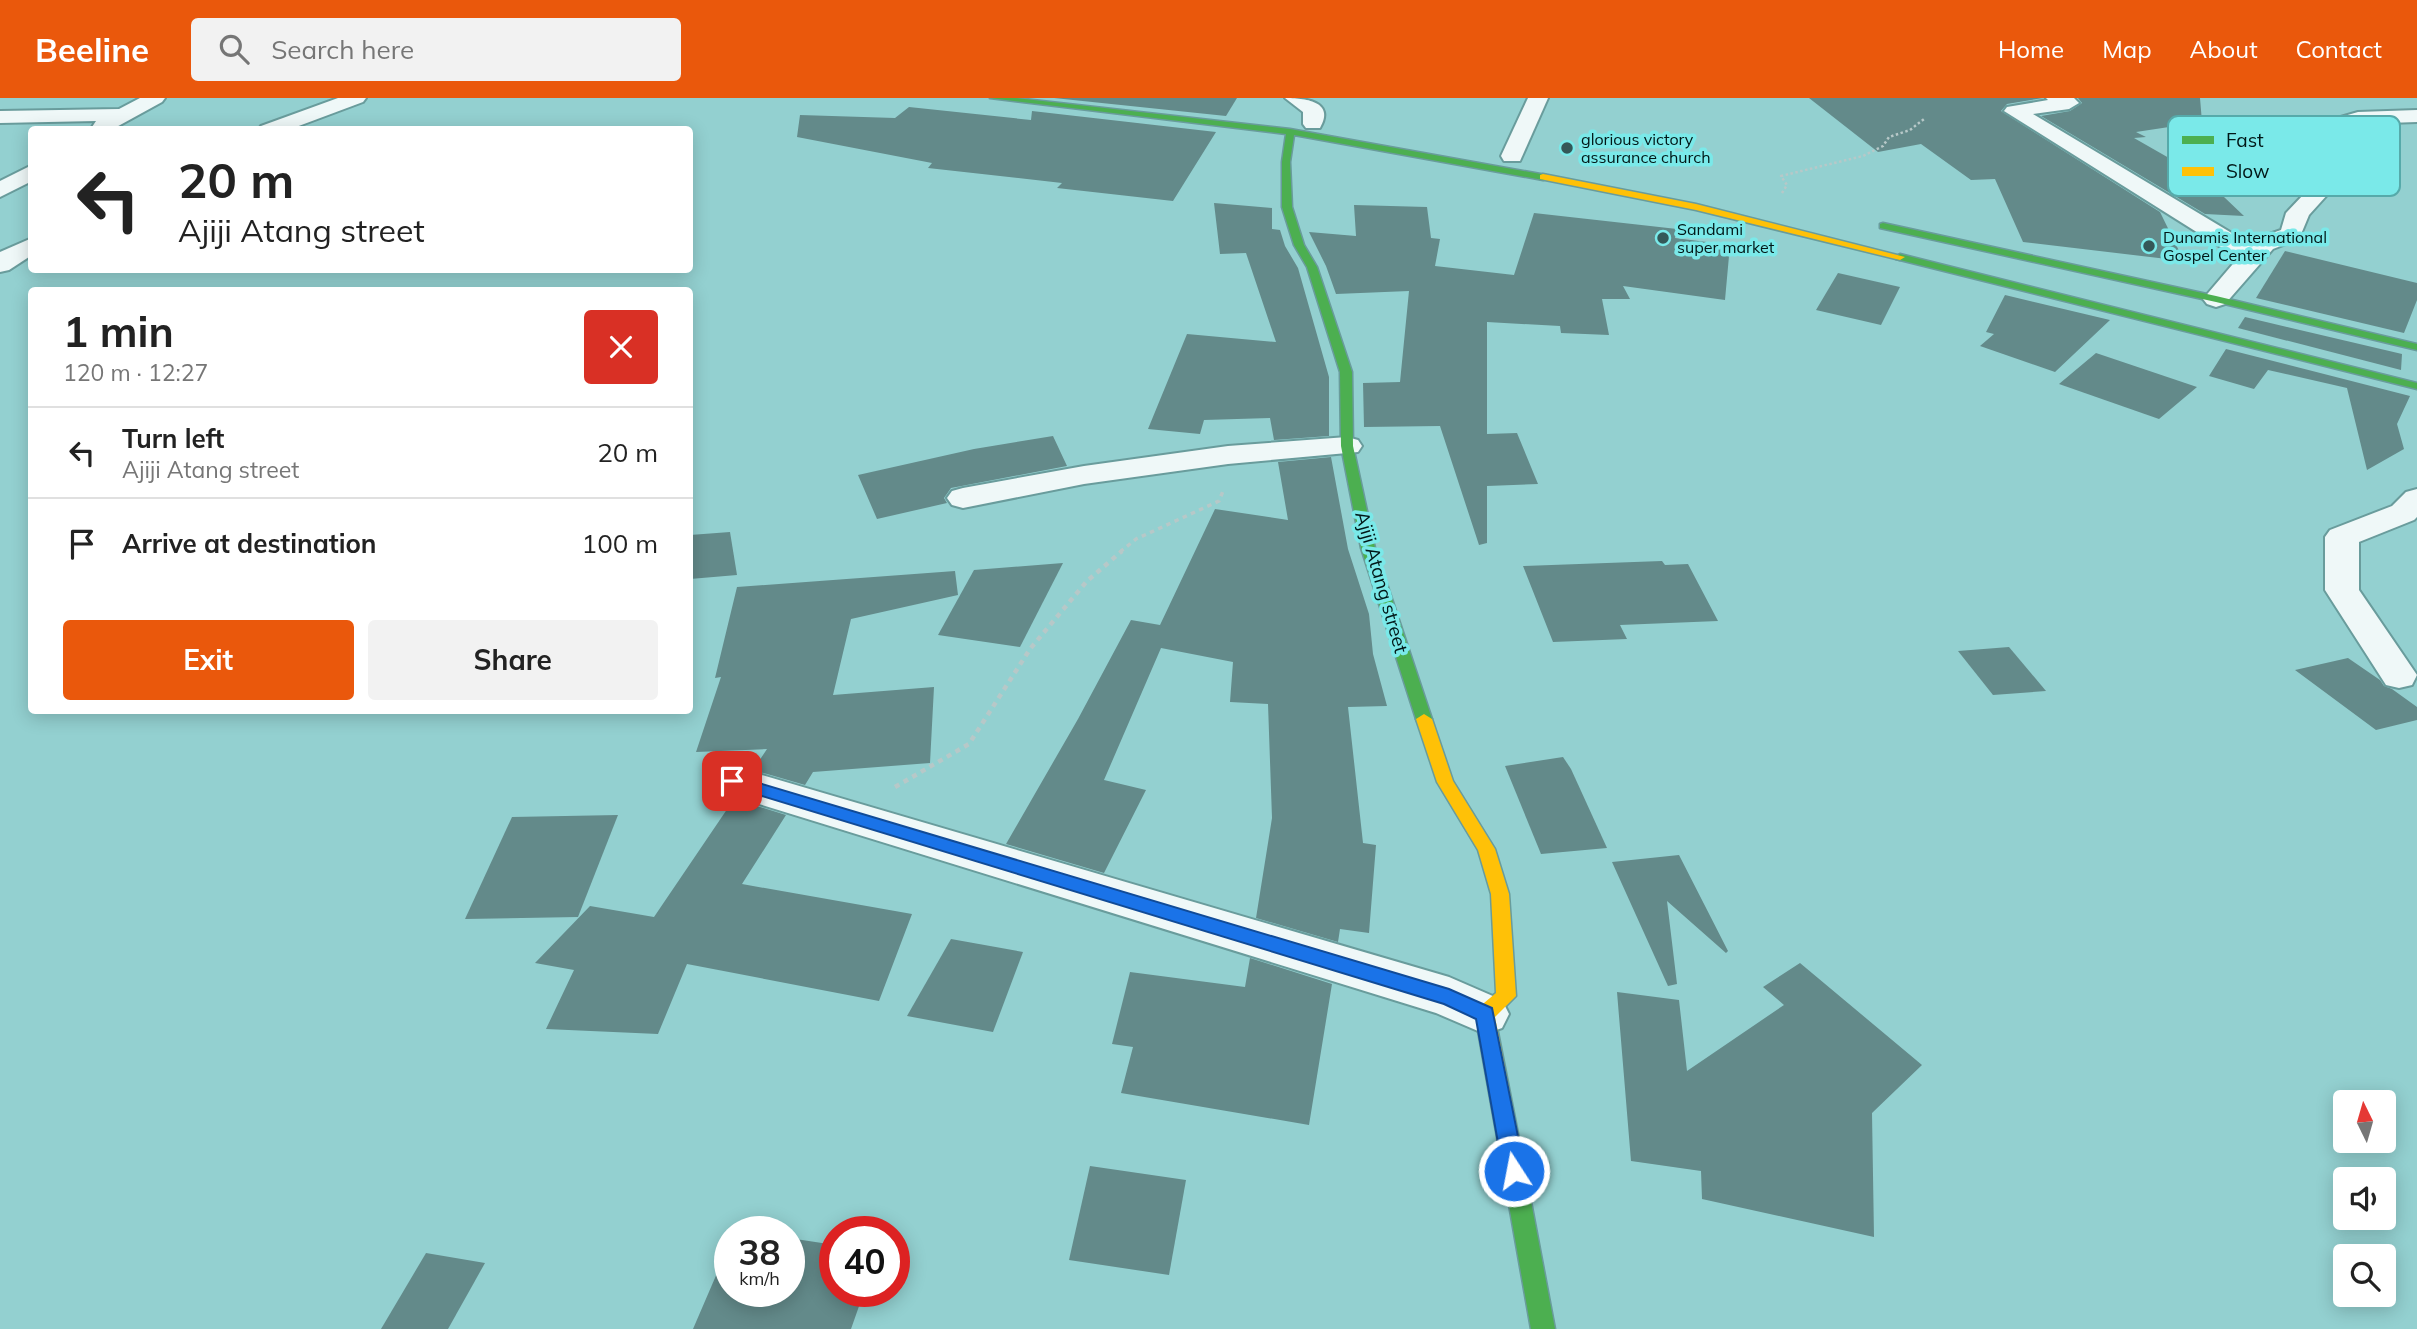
<!DOCTYPE html>
<html lang="en">
<head>
<meta charset="utf-8">
<style>
	:root { --surface:#fff; --page:#f2f2f2; --text:#222; --muted:#767676; --line:#e0e0e0; --accent:#ea580c }
	body { margin:0; font-family:Mulish,sans-serif; background:var(--page); color:var(--text); height:100vh; display:flex; flex-direction:column; font-size:26px; white-space:nowrap }
	* { box-sizing:border-box; margin:0 }
	p { font-size:23px; color:var(--muted) }
	.icon { flex:none; width:38px; height:38px; fill:none; stroke:currentColor; stroke-width:2; stroke-linecap:round; stroke-linejoin:round }
	.map { position:relative; flex:1; overflow:hidden }
	.side { position:absolute; left:28px; top:189px; width:665px; height:427px; display:flex; flex-direction:column; background:var(--surface); border-radius:7px; box-shadow:0 4px 18px #0003 }
	.side>* { flex:none }
	.top-card { position:absolute; left:28px; top:28px; width:665px; height:147px; border-radius:7px; box-shadow:0 4px 18px #0003; background:#fff; color:var(--text); overflow:hidden }
	.needle { width:46px; rotate:355deg }
	.buttons { position:absolute; left:2333px; top:992px; display:grid; gap:14px }
	.buttons a { display:grid; place-items:center; width:63px; height:63px; border-radius:7px; background:var(--surface); box-shadow:0 4px 18px #0003; font-size:35px }
	.speed { position:absolute; left:714px; top:1118px; display:flex; gap:14px; font-size:35px; font-weight:700; text-align:center }
	.speed>* { display:grid; place-content:center; width:91px; height:91px; border-radius:50%; background:var(--surface); box-shadow:0 4px 18px #0003; line-height:1 }
	.speed small { font-size:18px; font-weight:400 }
	.speed .limit { border:10px solid #d22; background:#fff; color:#111 }
	.pin { position:absolute; display:grid; place-items:center; width:60px; height:60px; color:#fff; margin:-30px; border-radius:14px; box-shadow:0 4px 10px #0006 }
	.me { position:absolute; width:77px; margin:-38px; rotate:349deg; stroke-linejoin:round; filter:drop-shadow(0 0 5px #0008) }
	.turn { display:flex; align-items:center; gap:24px; height:147px; padding:0 35px; font-size:32px }
	.turn .icon { width:91px; height:91px; stroke-width:2.5 }
	.turn b { display:block; font-size:49px; line-height:60px }
	.round { display:grid; place-items:center; flex:none; width:74px; height:74px; border-radius:7px; background:var(--page) }
	.summary { display:flex; align-items:center; justify-content:space-between; height:119px; padding:0 35px }
	h1 { font-size:42px; font-weight:700; line-height:52px }
	.cta { display:flex; gap:14px; margin-top:auto; padding:14px 35px }
	.cta a { flex:1; height:80px; border-radius:7px; background:var(--accent); color:#fff; font-size:28px; font-weight:700; line-height:80px; text-align:center }
	.cta a+a { background:var(--page); color:var(--text) }
	ul { padding:0; list-style:none }
	li { display:flex; align-items:center; gap:21px; height:91px; padding:0 35px; border-top:2px solid var(--line) }
	li div { flex:1 }
	li b { display:block; font-size:26px }
	li em { font-style:normal }
	header { display:flex; align-items:center; gap:42px; box-sizing:border-box; height:98px; padding:0 35px; background:var(--accent); color:#fff }
	header strong { font-size:33px }
	nav { display:flex; gap:38px; margin-inline-start:auto; font-size:24px }
	.search { width:490px; height:63px; background:var(--page); display:flex; align-items:center; gap:18px; box-sizing:border-box; padding:0 24px; border-radius:7px; color:var(--muted); font-size:26px }
	.map>svg:first-child { display:block }
	.building { fill:#638a8a }
	.lines { fill:none; stroke-linecap:round; stroke-linejoin:round }
	.street-casing { stroke:#699c9c; stroke-width:4 }
	.fast-casing { stroke:#699c9c; stroke-width:3 }
	.slow-casing { stroke:#699c9c; stroke-width:3 }
	.path-far2 { stroke:#b7c8c8; stroke-width:2.5; stroke-dasharray:2.5 2.5; stroke-linecap:butt }
	.path-far1 { stroke:#b7c8c8; stroke-width:3.5; stroke-dasharray:4.5 4.5; stroke-linecap:butt }
	.path { stroke:#b7c8c8; stroke-width:4.5; stroke-dasharray:5 5; stroke-linecap:butt }
	.street { fill:#eff8f8; fill-rule:evenodd }
	.fast { fill:#4caf50; fill-rule:evenodd }
	.slow { fill:#ffc107; fill-rule:evenodd }
	.route { fill:#1a73e8; stroke:#114b97; stroke-width:2 }
	.poi-dot { fill:#345858; stroke:#7ae9e9; stroke-width:2.5 }
	.labels { text-anchor:middle; dominant-baseline:central; stroke-width:7; stroke-linejoin:round; paint-order:stroke }
	.far-poi-label { font-size:16px; fill:#011717; stroke:#7ae9e9; text-anchor:start }
	.street-label { font-size:19px; fill:#011717; stroke:#7ae9e9 }
	.key { fill:#7ae9e9; stroke:#56aaaa; stroke-width:2 }
	.key-label { font-size:19px; fill:#011717 }
</style>
</head>
<body>
<header>
<strong>Beeline</strong>
<div class="search"><svg class="icon" aria-label="search" viewBox="0 0 24 24"><circle cx="10" cy="10" r="6"/><path d="M15 15l6 6"/></svg>Search here</div>
<nav><a>Home</a><a>Map</a><a>About</a><a>Contact</a></nav>
</header>
<div class="map">
<svg width="2417" height="1231" viewBox="0 0 2417 1231">
	<rect width="100%" height="100%" fill="#93d0d0"/>
	<g class="building">
		<polygon points="1054,0 1237,0 1226,18"/>
		<polygon points="1809,0 2043,0 2007,6 2001,13 2160,114 2184,163 2023,144 1995,81 1971,82 1921,46 1878,54"/>
		<polygon points="2078,0 2200,0 2202,24 2136,34 2146,39 2134,40 2204,80 2244,118 2205,116 2041,18 2070,13 2082,5"/>
		<polygon points="909,9 1031,22 1032,13 1216,34 1173,103 1057,90 1062,85 928,70 932,65 797,39 800,17 895,20"/>
		<polygon points="1214,105 1272,110 1272,131 1280,132 1285,148 1298,170 1329,279 1329,338 1274,342 1270,320 1204,322 1200,336 1148,331 1187,236 1276,244 1246,155 1220,156"/>
		<polygon points="1354,107 1427,109 1431,140 1440,141 1435,168 1514,177 1534,115 1677,131 1675,140 1730,147 1725,202 1623,188 1630,201 1602,201 1609,237 1561,235 1560,228 1487,224 1487,336 1517,335 1538,386 1487,388 1487,445 1479,447 1440,328 1364,329 1363,285 1400,284 1409,193 1336,196 1326,168 1309,134 1356,138"/>
		<polygon points="2285,153 2417,185 2417,202 2404,235 2256,200"/>
		<polygon points="1838,175 1900,189 1881,227 1816,212"/>
		<polygon points="2005,197 2110,222 2055,274 1980,248 1994,236 1986,234"/>
		<polygon points="2245,219 2402,256 2401,272 2238,230"/>
		<polygon points="2226,251 2410,298 2397,326 2404,351 2367,372 2347,290 2268,272 2254,291 2209,278"/>
		<polygon points="2096,255 2197,289 2159,321 2059,286"/>
		<polygon points="1053,338 1067,368 951,390 944,400 947,405 877,421 858,377 974,351"/>
		<polygon points="1331,359 1348,451 1369,516 1373,556 1387,608 1348,609 1363,745 1376,747 1369,835 1340,831 1338,844 1256,820 1272,720 1268,606 1230,604 1233,564 1161,550 1104,682 1146,692 1104,775 1006,746 1078,621 1131,522 1160,527 1215,411 1288,422 1278,364"/>
		<polygon points="730,434 737,477 690,481 690,437"/>
		<polygon points="1662,463 1665,467 1688,466 1718,523 1620,527 1627,541 1553,544 1523,468"/>
		<polygon points="1063,465 1020,549 938,537 974,472"/>
		<polygon points="955,473 958,497 851,521 833,597 934,589 930,665 813,674 805,687 753,672 767,651 696,654 721,579 715,580 737,489"/>
		<polygon points="2009,549 2046,593 1993,597 1958,553"/>
		<polygon points="2348,560 2380,582 2384,588 2392,591 2417,609 2417,622 2376,632 2295,572"/>
		<polygon points="1563,659 1571,671 1607,750 1541,756 1505,668"/>
		<polygon points="734,701 786,717 742,786 912,816 879,903 687,866 658,936 546,931 574,872 535,865 590,808 654,819"/>
		<polygon points="618,717 578,819 465,821 512,719"/>
		<polygon points="1679,757 1728,853 1726,855 1667,803 1677,886 1668,888 1612,764"/>
		<polygon points="951,841 1023,854 993,934 907,918"/>
		<polygon points="1250,860 1332,886 1309,1027 1121,995 1133,949 1112,946 1130,874 1245,889"/>
		<polygon points="1800,865 1922,967 1872,1015 1874,1139 1702,1101 1701,1073 1631,1063 1617,894 1679,902 1687,973 1784,907 1763,889"/>
		<polygon points="1090,1068 1186,1082 1169,1177 1069,1162"/>
		<polygon points="789,1140 835,1147 835,1194 864,1194 851,1231 693,1231 730,1145 730,1194 789,1194"/>
		<polygon points="426,1155 485,1165 448,1231 381,1231"/>
	</g>
	<g class="lines">
		<g class="street-casing">
			<g id="street">
				<polygon points="140,0 165,0 162,4 111,32 90,32 96,23 0,25 0,13 119,11"/>
				<polygon points="338,0 366,0 363,4 288,32 258,32 261,28"/>
				<path d="M1285 0C1304 0 1336 3 1320 30H1306L1303 26V14Z"/>
				<polygon points="1528,0 1548,0 1520,63 1504,63 1501,58"/>
				<polygon points="2046,0 2074,0 2079,5 2069,11 2033,16 2250,146 2255,141 2281,132 2286,115 2304,96 2279,70 2271,39 2274,35 2299,31 2358,14 2417,12 2417,24 2359,26 2293,44 2300,68 2328,96 2309,117 2299,141 2273,151 2225,206 2216,209 2207,206 2203,201 2238,160 2004,13 2007,9 2048,2"/>
				<polygon points="32,67 32,83 0,99 0,83"/>
				<polygon points="32,140 32,157 9,172 0,174 0,154"/>
				<polygon points="1347,339 1358,342 1362,348 1358,354 1228,366 1084,386 963,410 952,407 947,400 952,393 963,390 1084,368 1228,348"/>
				<polygon points="2417,391 2417,419 2414,422 2359,444 2359,492 2417,577 2412,587 2399,590 2386,587 2325,492 2325,439 2330,432 2392,408 2406,394"/>
				<polygon points="731,668 1449,879 1502,902 1509,916 1502,930 1485,936 1436,915 717,693 711,683 717,673"/>
			</g>
		</g>
		<g class="fast-casing">
			<g id="fast">
				<polygon points="990,0 1015,0 1290,31 1546,77 1546,81 1543,82 1294,37 1290,64 1292,109 1304,147 1317,169 1352,274 1353,348 1375,450 1432,621 1430,625 1418,625 1416,621 1361,450 1341,348 1340,274 1307,169 1294,147 1282,109 1282,64 1286,36"/>
				<polygon points="1883,125 2216,198 2417,246 2417,252 2216,204 1880,130 1880,126"/>
				<polygon points="1900,156 2417,285 2417,291 1896,161 1895,159"/>
				<polygon points="1511,1046 1519,1049 1522,1056 1555,1231 1531,1231 1500,1056 1503,1049"/>
			</g>
		</g>
		<g class="slow-casing">
			<g id="slow">
				<polygon points="1543,76 1696,106 1905,159 1900,162 1696,112 1540,81 1540,77"/>
				<polygon points="1424,616 1432,621 1453,683 1495,751 1509,796 1516,898 1495,919 1522,1056 1519,1063 1511,1066 1503,1063 1500,1056 1475,916 1478,910 1496,895 1491,796 1478,752 1437,684 1416,621"/>
			</g>
		</g>
		<polyline class="path-far2" points="1782,95 1787,87 1781,78 1863,58 1883,48 1889,39 1910,32 1924,21"/>
		<polyline class="path-far1" points="1120,454 1136,441 1219,403 1223,393"/>
		<polyline class="path" points="895,689 969,646 1030,551 1087,483 1122,453"/>
		<use href="#street" class="street"/>
		<use href="#fast" class="fast"/>
		<use href="#slow" class="slow"/>
	</g>
	<polygon class="route" points="732,677 1449,891 1492,910 1525,1073 1522,1080 1514,1083 1506,1080 1503,1073 1476,921 1444,906 726,687 723,683 726,679"/>
	<g class="poi-dot">
		<circle cx="1567" cy="50" r="7"/>
		<circle cx="1663" cy="140" r="7"/>
		<circle cx="2149" cy="148" r="7"/>
	</g>
	<g class="labels">
		<g class="far-poi-label">
			<text x="1581" y="41">glorious victory<tspan x="1581" dy="18">assurance church</tspan></text>
			<text x="1677" y="131">Sandami<tspan x="1677" dy="18">super market</tspan></text>
			<text x="2163" y="139">Dunamis International<tspan x="2163" dy="18">Gospel Center</tspan></text>
		</g>
		<g class="street-label">
			<text transform="translate(1382 484) rotate(74)">Ajiji Atang street</text>
		</g>
	</g>
	<rect x="2168" y="18" width="232" height="80" rx="10" class="key"/>
	<rect x="2182" y="38" width="32" height="8" fill="#4caf50"/>
	<rect x="2182" y="69" width="32" height="9" fill="#ffc107"/>
	<g class="key-label">
		<text x="2226" y="49">Fast</text>
		<text x="2226" y="80">Slow</text>
	</g>
</svg>
<div class="buttons">
<a><svg class="needle" viewBox="-14 -14 28 28"><path d="M0-13l5 13h-10z" fill="#e53935"/><path d="M0 13l5-13h-10z" fill="#767676"/></svg></a>
<a><svg class="icon" aria-label="sound" viewBox="0 0 24 24"><path d="M4 9h4l5-4v14l-5-4H4zM17 9q2 3 0 6"/></svg></a>
<a><svg class="icon" aria-label="search" viewBox="0 0 24 24"><circle cx="10" cy="10" r="6"/><path d="M15 15l6 6"/></svg></a>
</div>
<div class="speed"><div>38<small>km/h</small></div><div class="limit">40</div></div>
<div class="pin" style="left:732px;top:683px;background:#d93025"><svg class="icon" aria-label="arrive" viewBox="0 0 24 24"><path d="M6 21V4h12l-3 4 3 4H6"/></svg></div>
<svg class="me" style="left:1514px;top:1073px" viewBox="-20 -20 40 40"><circle r="17" fill="#1a73e8" stroke="#fff" stroke-width="3"/><path d="M0-11L8 9 0 5-8 9z" fill="#fff"/></svg>
<div class="top-card">
<div class="turn"><svg class="icon" aria-label="left" viewBox="0 0 24 24"><path d="M17 20v-9H6M10 6l-5 5 5 5"/></svg><div><b>20 m</b>Ajiji Atang street</div></div>
</div>
<section class="side">
<div class="summary"><div><h1>1 min</h1><p>120 m · 12:27</p></div><a class="round" style="background:#d93025;color:#fff"><svg class="icon" aria-label="close" viewBox="0 0 24 24"><path d="M6 6l12 12M18 6L6 18"/></svg></a></div>
<ul>
<li><svg class="icon" aria-label="left" viewBox="0 0 24 24"><path d="M17 20v-9H6M10 6l-5 5 5 5"/></svg><div><b>Turn left</b><p>Ajiji Atang street</p></div><em>20 m</em></li>
<li><svg class="icon" aria-label="arrive" viewBox="0 0 24 24"><path d="M6 21V4h12l-3 4 3 4H6"/></svg><div><b>Arrive at destination</b></div><em>100 m</em></li>
</ul>
<div class="cta"><a>Exit</a><a>Share</a></div>
</section>
</div>
</body>
</html>
